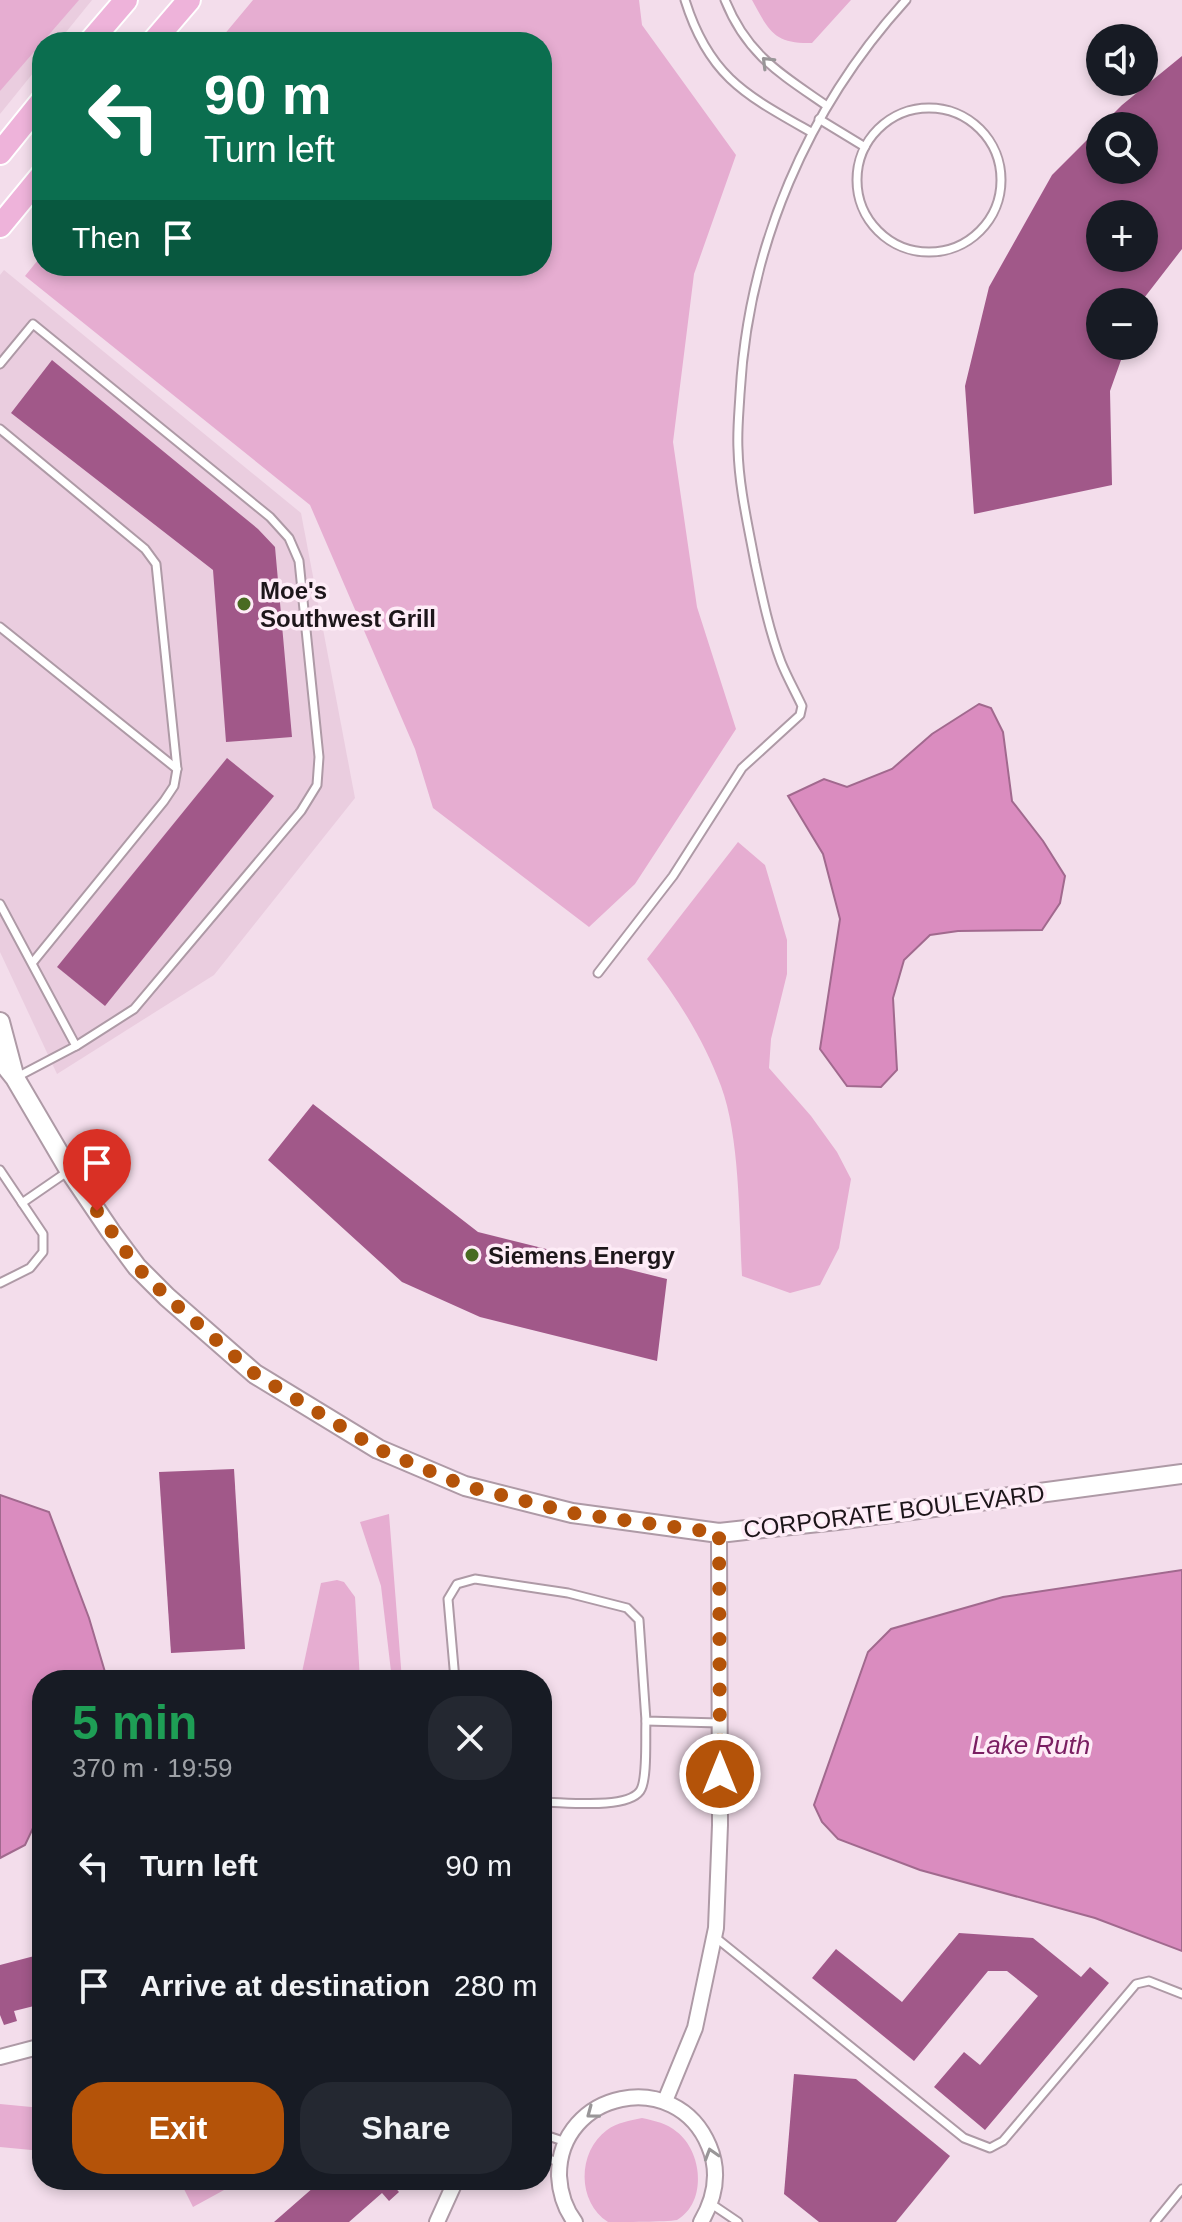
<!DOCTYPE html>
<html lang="en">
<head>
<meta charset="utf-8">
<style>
	:root { --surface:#171b24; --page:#242831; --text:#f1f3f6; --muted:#9ea1a6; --accent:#b45309 }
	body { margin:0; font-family:Helvetica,sans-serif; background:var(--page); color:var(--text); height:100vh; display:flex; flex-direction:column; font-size:30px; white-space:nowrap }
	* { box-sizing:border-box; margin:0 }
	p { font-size:26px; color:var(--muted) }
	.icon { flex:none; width:44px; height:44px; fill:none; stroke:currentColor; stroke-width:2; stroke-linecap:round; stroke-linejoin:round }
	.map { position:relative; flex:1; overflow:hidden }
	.details { position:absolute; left:32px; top:1670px; width:520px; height:520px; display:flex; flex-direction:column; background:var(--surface); border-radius:32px; box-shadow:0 4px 12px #0003 }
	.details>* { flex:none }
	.top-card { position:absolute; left:32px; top:32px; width:520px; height:244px; border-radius:32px; box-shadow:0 4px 12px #0003; background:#0b6e4f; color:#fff; overflow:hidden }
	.fabs { position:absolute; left:1086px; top:24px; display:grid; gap:16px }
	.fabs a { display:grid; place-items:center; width:72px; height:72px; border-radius:50%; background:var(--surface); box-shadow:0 4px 12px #0003; font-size:40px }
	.pin { position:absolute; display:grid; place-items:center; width:68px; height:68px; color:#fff; margin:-82px -34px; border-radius:50% 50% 50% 0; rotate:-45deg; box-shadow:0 0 8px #0007 }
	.pin .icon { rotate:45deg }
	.me { position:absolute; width:88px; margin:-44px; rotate:0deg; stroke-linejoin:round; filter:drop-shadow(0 0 6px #0008) }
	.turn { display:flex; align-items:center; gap:28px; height:168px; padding:0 40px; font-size:36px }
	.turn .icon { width:104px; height:104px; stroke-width:2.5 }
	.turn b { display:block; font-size:56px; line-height:68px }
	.then { display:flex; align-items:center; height:76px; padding:0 40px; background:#0003; gap:16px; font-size:30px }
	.round { display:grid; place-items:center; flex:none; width:84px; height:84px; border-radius:32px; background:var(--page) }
	.summary { display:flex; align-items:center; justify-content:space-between; height:136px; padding:0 40px }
	h1 { font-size:48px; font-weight:600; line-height:60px; color:#1e9e55 }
	.button { display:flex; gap:16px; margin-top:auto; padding:16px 40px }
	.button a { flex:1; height:92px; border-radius:32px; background:var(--accent); color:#fff; font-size:32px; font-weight:600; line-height:92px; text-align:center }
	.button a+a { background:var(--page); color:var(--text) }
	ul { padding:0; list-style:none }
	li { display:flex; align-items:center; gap:24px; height:120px; padding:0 40px }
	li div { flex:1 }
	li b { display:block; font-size:30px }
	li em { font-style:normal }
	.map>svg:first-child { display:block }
	.built { fill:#eacddf }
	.green { fill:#e6add1 }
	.water { fill:#da8cbf; stroke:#a1698e; stroke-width:2 }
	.building { fill:#a15889; fill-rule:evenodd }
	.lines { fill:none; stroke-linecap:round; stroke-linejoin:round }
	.service-casing { stroke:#ae9aa6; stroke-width:11 }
	.minor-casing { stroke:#ae9aa6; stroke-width:18 }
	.tertiary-casing { stroke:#ae9aa6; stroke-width:22 }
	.primary-casing { stroke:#fff; stroke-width:26 }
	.service { stroke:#fff; stroke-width:7 }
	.minor { stroke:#fff; stroke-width:14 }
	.tertiary { stroke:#fff; stroke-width:18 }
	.primary { stroke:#eeb3da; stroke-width:22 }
	.oneway { stroke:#999698 }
	.route { stroke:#b45309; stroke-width:14; stroke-dasharray:0 25.2 }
	.poi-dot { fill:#496b22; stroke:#feecf7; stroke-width:3 }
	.labels { text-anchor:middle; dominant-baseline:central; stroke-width:7; stroke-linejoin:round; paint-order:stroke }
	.poi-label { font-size:24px; font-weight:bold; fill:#1d161a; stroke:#feecf7; text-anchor:start }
	.street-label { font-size:24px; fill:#1d161a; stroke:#feecf7 }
	.water-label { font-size:26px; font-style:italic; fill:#7a1f62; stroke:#feecf7 }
</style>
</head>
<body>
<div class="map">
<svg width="1182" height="2222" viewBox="0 0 1182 2222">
	<rect width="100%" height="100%" fill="#f3ddeb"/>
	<g class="built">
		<polygon points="0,0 92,0 58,42 42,42 42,62 0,114"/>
		<polygon points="4,270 301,513 355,798 214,975 57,1074 0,952 0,275"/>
	</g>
	<g class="green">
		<polygon points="0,0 79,0 0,91"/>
		<polygon points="253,0 639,0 642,25 736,155 694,274 673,442 697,607 736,729 635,884 589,927 433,808 415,749 310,505 25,276 42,255 42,266 542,266 542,42 218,42"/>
		<path d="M752 0H851L812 43C774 44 769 31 752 0Z"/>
		<path d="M738 842 765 865 787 940V974L771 1039 769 1068 811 1116 837 1152 851 1179 839 1248 820 1285 790 1293 742 1276C739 1220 740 1137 721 1086 704 1040 677 997 647 959Z"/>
		<polygon points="389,1514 402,1680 392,1680 381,1586 360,1522"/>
		<polygon points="337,1580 344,1582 355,1597 360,1680 321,1680 301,1677 321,1583"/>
		<polygon points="0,2104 42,2108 42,2151 0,2147"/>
		<path d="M642 2118C655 2121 667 2123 677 2132 702 2151 708 2202 677 2220 666 2222 623 2222 608 2222 577 2202 577 2152 607 2130 618 2122 629 2121 642 2118Z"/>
		<polygon points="191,2180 233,2180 235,2184 193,2207 182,2185"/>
	</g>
	<g class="water">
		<polygon points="979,704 991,708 1003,732 1012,801 1043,841 1065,876 1060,903 1042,930 958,931 930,935 904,960 893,998 897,1070 881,1087 847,1086 820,1049 840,919 823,854 788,796 824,779 847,787 892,769 932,734"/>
		<polygon points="0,1495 49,1512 89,1618 105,1672 102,1680 42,1680 42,1809 25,1845 0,1858"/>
		<polygon points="1182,1570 1182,1951 1095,1918 920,1870 838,1839 822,1822 814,1805 868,1652 891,1629 1003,1597"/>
	</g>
	<g class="building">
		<path d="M1182 56V249L1141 302H1100V346H1126L1110 391 1112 485 974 514 965 386 989 287 1052 175 1100 127V170H1144V126H1101L1122 105ZM1100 214H1144V258H1100Z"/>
		<polygon points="52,360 258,529 275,547 292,737 226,742 213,570 11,413"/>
		<polygon points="227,758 274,796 105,1006 57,967"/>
		<polygon points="313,1104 478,1232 667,1279 657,1361 480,1317 402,1282 268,1160"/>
		<polygon points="234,1469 245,1649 171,1653 159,1472"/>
		<polygon points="959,1933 1033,1938 1081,1977 1090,1967 1109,1983 985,2130 934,2087 964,2052 980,2065 1038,1996 1007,1971 988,1971 914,2061 812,1978 836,1949 902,2002"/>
		<polygon points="42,1954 42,2004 14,2011 17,2021 4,2025 0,2015 0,1965"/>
		<polygon points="794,2074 856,2079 950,2156 896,2222 819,2222 784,2194"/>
		<polygon points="322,2180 397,2180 392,2184 399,2192 389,2201 382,2193 349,2222 274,2222"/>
	</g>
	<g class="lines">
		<g class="service-casing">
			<g id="service">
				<path d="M685 0C709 77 746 95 811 132"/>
				<path d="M725 0C747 55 781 74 827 106"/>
				<circle cx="929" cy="180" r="72"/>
				<polyline points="819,119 865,147"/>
				<polyline points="0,364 33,324 270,517 289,538 299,561 319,757 317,785 301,811 134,1009 76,1046 17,1077"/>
				<polyline points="0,429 145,549 156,564 177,769 174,786 164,801 33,962"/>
				<polyline points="0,627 177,769"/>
				<polyline points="0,904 76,1046"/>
				<path d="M598 973 673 876 742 768 800 715 802 706C795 691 787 677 781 662 769 630 762 596 755 563 748 525 739 487 738 449 737 431 739 412 740 394 748 247 807 109 906 0"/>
				<polyline points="0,1170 43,1234 43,1252 30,1268 0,1283"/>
				<polyline points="22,1203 67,1172"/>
				<polyline points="455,1680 448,1599 457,1584 475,1579 568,1593 627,1608 639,1620 646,1721 719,1723"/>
				<path d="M542 1802C565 1802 626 1810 640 1791 648 1780 645 1735 646 1721"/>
				<polyline points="715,1937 964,2138 990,2148 1003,2141 1136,1984 1149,1981 1182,1994"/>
				<polyline points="542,2134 566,2142"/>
				<polyline points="542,2157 559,2162"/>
				<polyline points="710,2203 738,2222"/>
				<polyline points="1155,2222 1182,2189"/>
			</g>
		</g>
		<g class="minor-casing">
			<g id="minor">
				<polyline points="0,2057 42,2046"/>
				<polyline points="665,2101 695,2028 716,1928 720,1825 719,1533"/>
				<polyline points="437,2222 456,2180"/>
				<path d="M575 2222C565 2209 560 2193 559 2176 558 2091 676 2066 709 2146 720 2172 715 2198 701 2222"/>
			</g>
		</g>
		<g class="tertiary-casing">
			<g id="tertiary">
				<polyline points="0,1022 13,1071"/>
				<polyline points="0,1059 15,1078 69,1170 111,1232 137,1267 167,1297 255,1374 378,1449 465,1486 572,1513 719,1533 837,1520 1182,1474"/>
			</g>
		</g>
		<g class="primary-casing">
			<g id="primary">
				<polyline points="90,42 126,0"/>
				<polyline points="153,42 189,0"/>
				<polyline points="0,153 42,101"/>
				<polyline points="0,226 42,175"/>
			</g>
		</g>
		<use href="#service" class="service"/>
		<use href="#minor" class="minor"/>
		<use href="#tertiary" class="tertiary"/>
		<use href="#primary" class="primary"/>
	</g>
	<defs><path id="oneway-chevron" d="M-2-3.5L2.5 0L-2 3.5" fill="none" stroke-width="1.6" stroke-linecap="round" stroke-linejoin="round" transform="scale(2)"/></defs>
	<g class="oneway">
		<use href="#oneway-chevron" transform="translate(767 62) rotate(-135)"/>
		<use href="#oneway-chevron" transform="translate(592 2113) rotate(143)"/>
		<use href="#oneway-chevron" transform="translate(711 2154) rotate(-107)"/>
	</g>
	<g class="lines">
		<polyline class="route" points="97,1211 137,1267 167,1297 255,1374 378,1449 465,1486 545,1506 572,1513 719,1533 720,1774"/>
	</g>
	<g class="poi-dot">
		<circle cx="244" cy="604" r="8"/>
		<circle cx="472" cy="1255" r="8"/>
	</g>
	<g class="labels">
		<g class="poi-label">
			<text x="260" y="590">Moe's<tspan x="260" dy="28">Southwest Grill</tspan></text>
			<text x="488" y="1255">Siemens Energy</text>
		</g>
		<g class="street-label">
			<text transform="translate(894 1511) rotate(-7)">CORPORATE BOULEVARD</text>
		</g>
		<g class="water-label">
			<text x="1031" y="1745">Lake Ruth</text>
		</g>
	</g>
</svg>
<div class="fabs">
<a><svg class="icon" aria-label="sound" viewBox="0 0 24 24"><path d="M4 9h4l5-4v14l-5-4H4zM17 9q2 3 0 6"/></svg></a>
<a><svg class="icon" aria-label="search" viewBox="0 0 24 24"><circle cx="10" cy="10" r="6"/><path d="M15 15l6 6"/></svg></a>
<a>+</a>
<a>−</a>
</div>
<div class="pin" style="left:97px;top:1211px;background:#d93025"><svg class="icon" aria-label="arrive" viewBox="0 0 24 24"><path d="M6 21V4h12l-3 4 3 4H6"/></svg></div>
<svg class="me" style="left:720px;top:1774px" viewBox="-20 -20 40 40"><circle r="17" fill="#b45309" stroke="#fff" stroke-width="3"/><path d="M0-11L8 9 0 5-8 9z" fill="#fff"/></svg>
<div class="top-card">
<div class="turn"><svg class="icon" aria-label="left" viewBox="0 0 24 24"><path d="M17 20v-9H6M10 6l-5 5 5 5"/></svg><div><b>90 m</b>Turn left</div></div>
<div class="then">Then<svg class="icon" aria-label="arrive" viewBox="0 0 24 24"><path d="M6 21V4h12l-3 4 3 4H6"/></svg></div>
</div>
<section class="details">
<div class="summary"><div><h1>5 min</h1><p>370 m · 19:59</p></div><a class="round"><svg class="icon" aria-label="close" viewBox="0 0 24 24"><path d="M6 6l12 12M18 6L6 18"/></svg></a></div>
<ul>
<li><svg class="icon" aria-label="left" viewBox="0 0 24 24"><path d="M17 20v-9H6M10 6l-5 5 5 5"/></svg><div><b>Turn left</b></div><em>90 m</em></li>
<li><svg class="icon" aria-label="arrive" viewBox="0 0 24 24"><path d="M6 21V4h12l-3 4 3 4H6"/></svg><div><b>Arrive at destination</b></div><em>280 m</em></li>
</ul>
<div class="button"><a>Exit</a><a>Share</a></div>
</section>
</div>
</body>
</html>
